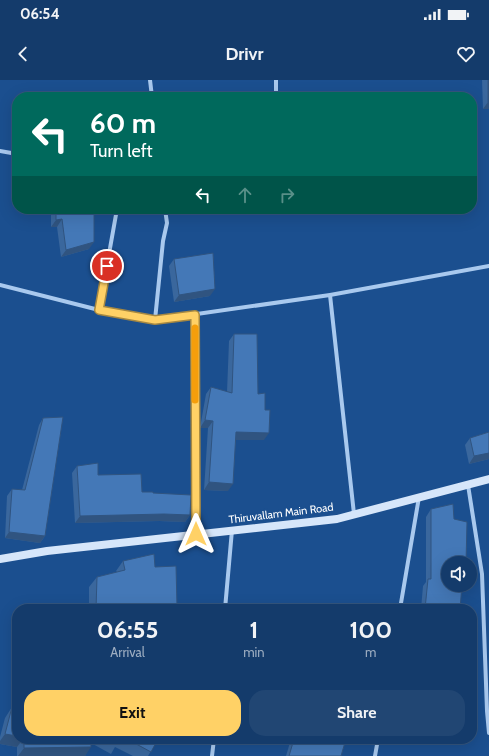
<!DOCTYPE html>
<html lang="en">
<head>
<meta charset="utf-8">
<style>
	:root { --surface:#143b6b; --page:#214673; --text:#f1f3f6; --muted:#9dadc1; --line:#33557e; --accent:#ffd166 }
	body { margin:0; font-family:Cabin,sans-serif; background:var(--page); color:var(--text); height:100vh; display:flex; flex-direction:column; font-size:15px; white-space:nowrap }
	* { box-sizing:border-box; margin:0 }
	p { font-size:13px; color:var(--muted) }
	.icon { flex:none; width:22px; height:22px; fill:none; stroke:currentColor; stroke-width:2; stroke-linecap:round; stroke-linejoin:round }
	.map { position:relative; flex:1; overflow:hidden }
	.sheet { position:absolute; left:12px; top:524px; width:465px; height:140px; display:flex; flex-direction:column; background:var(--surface); border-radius:16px; box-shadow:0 4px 16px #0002,0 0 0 1px var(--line) }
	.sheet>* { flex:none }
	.banner { position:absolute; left:12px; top:12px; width:465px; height:122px; border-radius:16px; box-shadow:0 4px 16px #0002,0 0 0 1px var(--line); background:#00695c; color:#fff; overflow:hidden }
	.buttons { position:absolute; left:441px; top:476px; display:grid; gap:8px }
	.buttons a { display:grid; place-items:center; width:36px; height:36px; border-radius:50%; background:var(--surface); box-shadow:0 4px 16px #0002,0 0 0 1px var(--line); font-size:20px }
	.pin { position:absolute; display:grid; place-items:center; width:34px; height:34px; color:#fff; margin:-17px; border:2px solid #fff; border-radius:50%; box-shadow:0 1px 4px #0007 }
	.me { position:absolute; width:44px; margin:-22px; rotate:0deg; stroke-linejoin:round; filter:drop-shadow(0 0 3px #0008) }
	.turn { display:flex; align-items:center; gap:14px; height:84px; padding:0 12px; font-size:18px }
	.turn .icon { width:52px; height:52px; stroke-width:2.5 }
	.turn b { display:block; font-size:28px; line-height:34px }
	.lanes { display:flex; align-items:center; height:38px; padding:0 12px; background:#0003; justify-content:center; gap:20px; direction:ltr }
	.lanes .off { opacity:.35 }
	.eta { display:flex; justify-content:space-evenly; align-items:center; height:68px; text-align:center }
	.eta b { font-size:24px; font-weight:800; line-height:28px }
	.primary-button { display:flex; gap:8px; margin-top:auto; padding:8px 12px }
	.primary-button a { flex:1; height:46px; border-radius:16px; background:var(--accent); color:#111; font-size:16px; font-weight:800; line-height:46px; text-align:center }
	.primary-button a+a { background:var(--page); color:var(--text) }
	.status { display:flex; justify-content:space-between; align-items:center; height:28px; padding:0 20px; background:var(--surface); direction:ltr }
	.status svg { height:11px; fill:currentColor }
	header { display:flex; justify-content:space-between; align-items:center; height:52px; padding:0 12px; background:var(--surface); font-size:18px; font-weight:800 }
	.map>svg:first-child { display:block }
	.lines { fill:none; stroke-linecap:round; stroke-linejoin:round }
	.street { stroke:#a9c9ee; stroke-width:4 }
	.secondary { stroke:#d6e6fa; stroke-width:8 }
	.wall { fill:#3a679d }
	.shaded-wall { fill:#305480 }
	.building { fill:#4478b7; stroke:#305480 }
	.route-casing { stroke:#a68842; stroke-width:10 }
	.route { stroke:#ffd166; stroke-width:7 }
	.slow { stroke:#f59e0b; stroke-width:7 }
	.labels { text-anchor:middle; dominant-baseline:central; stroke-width:4; stroke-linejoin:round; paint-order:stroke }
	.street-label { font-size:11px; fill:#fff; stroke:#1b4f8f }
</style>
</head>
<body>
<div class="status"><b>06:54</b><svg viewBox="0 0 49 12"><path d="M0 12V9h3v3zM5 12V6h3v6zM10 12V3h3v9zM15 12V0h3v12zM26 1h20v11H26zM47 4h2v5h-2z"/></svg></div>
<header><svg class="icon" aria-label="back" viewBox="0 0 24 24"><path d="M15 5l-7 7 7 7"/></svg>Drivr<svg class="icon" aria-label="heart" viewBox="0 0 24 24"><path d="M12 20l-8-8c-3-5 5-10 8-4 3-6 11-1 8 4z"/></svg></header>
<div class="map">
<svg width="489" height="676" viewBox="0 0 489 676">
	<rect width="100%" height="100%" fill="#1b4f8f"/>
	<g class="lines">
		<g class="street">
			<polyline points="150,0 152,17"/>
			<polyline points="276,0 276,17"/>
			<polyline points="0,71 17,74"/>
			<polyline points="0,205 99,230 155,240 163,161 167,143 165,129"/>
			<polyline points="330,215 354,434"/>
			<polyline points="99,230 117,129"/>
			<polyline points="195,235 196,454"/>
			<polyline points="155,240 330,215 489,186"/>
			<polyline points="468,405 482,494 487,631 489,653"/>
			<polyline points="225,529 232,450"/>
			<polyline points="400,529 419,417"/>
			<polyline points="212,676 214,659"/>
			<polyline points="375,676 378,659"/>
		</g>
		<polyline class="secondary" points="0,479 47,471 337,439 489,399"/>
	</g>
	<g class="wall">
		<polygon points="482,0 489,0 489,29 483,29"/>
		<polygon points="51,129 94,129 89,169 61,177 57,147 51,147"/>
		<polygon points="174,179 210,216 174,222 169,186"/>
		<polygon points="234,254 258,314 264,360 236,360 228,411 204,410 208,348 200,348 206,314 211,307 227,312 229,261"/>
		<polygon points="43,338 45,456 40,463 5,458 7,416 12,409 22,410 39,345"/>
		<polygon points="470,358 489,379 469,384 465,365"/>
		<polygon points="77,386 142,412 153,413 190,435 185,442 159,441 75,443 72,393"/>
		<polygon points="431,429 448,483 460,529 421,529 423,506 426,502 426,437"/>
		<polygon points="123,481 155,487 174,529 89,529 89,507 97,497 117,492 116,491"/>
		<polygon points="12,627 17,659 158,659 148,676 133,676 115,667 111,674 91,663 85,676 17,676 17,667 0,664 0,657 5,638"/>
		<polygon points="291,659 346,659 341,676 286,676"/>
	</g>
	<g class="shaded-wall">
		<polygon points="488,22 489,22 489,29 483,29"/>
		<polygon points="62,139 57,147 51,147 56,140"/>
		<polygon points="94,162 89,169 61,177 66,170"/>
		<polygon points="215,209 210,216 174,222 179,215"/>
		<polygon points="205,340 213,341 208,348 200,348"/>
		<polygon points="236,352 269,353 264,360 231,360"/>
		<polygon points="489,373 489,379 469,384 474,376"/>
		<polygon points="209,402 233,404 228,411 204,410"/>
		<polygon points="164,434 190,435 185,442 159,441 75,443 80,436"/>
		<polygon points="9,452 45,456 40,463 5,458"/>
		<polygon points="177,526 174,529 162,529"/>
		<polygon points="5,654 17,656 17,659 23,659 17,667 0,664 0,661"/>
		<polygon points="91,667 85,676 18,676 24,668"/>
	</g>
	<g class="building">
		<rect x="488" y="0" width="1" height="22"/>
		<polygon points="56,129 94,129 94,162 66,170 62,139 56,140"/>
		<polygon points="213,173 215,209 179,215 174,179"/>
		<polygon points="234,254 257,254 258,314 265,313 265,330 270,330 269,353 236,352 233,404 209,402 213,341 205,340 211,307 232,313"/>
		<polygon points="63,337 45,456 9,452 12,409 25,410 43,338"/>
		<polygon points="489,352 489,373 474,376 470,358"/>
		<polygon points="98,383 98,395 141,394 142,412 153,412 153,413 191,415 190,435 164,434 80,436 77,386"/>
		<polygon points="453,424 454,439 467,442 466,483 448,483 448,505 462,505 460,529 425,529 428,499 431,499 431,429"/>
		<polygon points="154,474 155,487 176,486 177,526 162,529 96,529 97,497 125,490 123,481"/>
		<polygon points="12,627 17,628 17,656 5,654"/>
		<polygon points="24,659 91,659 91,667 24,668"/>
		<polygon points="109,659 120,659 118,664"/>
		<polygon points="127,659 158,659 151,672"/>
		<polygon points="294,659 346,659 341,676 289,676"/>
	</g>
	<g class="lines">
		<g class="route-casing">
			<polyline id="route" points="107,186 99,230 155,240 195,235 196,454"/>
		</g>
		<use href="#route" class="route"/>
		<polyline class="slow" points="195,248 195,320"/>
	</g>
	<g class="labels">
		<g class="street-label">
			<text transform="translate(281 433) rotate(-7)">Thiruvallam Main Road</text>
		</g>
	</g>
</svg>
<div class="buttons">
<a><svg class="icon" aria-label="sound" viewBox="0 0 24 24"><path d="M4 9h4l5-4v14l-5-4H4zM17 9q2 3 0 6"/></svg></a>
</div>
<div class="pin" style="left:107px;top:186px;background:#d93025"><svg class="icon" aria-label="arrive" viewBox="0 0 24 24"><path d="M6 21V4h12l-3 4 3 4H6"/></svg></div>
<svg class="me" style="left:196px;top:454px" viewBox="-20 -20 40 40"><path d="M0-17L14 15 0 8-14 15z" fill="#ffd166" stroke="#fff" stroke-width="4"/></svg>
<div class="banner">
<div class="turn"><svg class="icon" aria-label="left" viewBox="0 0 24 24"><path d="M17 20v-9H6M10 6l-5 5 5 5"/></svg><div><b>60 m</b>Turn left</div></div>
<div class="lanes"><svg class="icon" aria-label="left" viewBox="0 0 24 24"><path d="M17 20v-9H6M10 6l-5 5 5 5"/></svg><svg class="icon off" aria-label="ahead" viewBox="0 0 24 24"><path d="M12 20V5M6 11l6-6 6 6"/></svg><svg class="icon off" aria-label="right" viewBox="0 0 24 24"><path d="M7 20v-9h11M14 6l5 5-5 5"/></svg></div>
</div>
<section class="sheet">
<div class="eta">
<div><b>06:55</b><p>Arrival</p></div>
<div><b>1</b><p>min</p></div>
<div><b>100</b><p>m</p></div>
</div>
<div class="primary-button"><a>Exit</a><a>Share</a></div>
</section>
</div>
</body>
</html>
